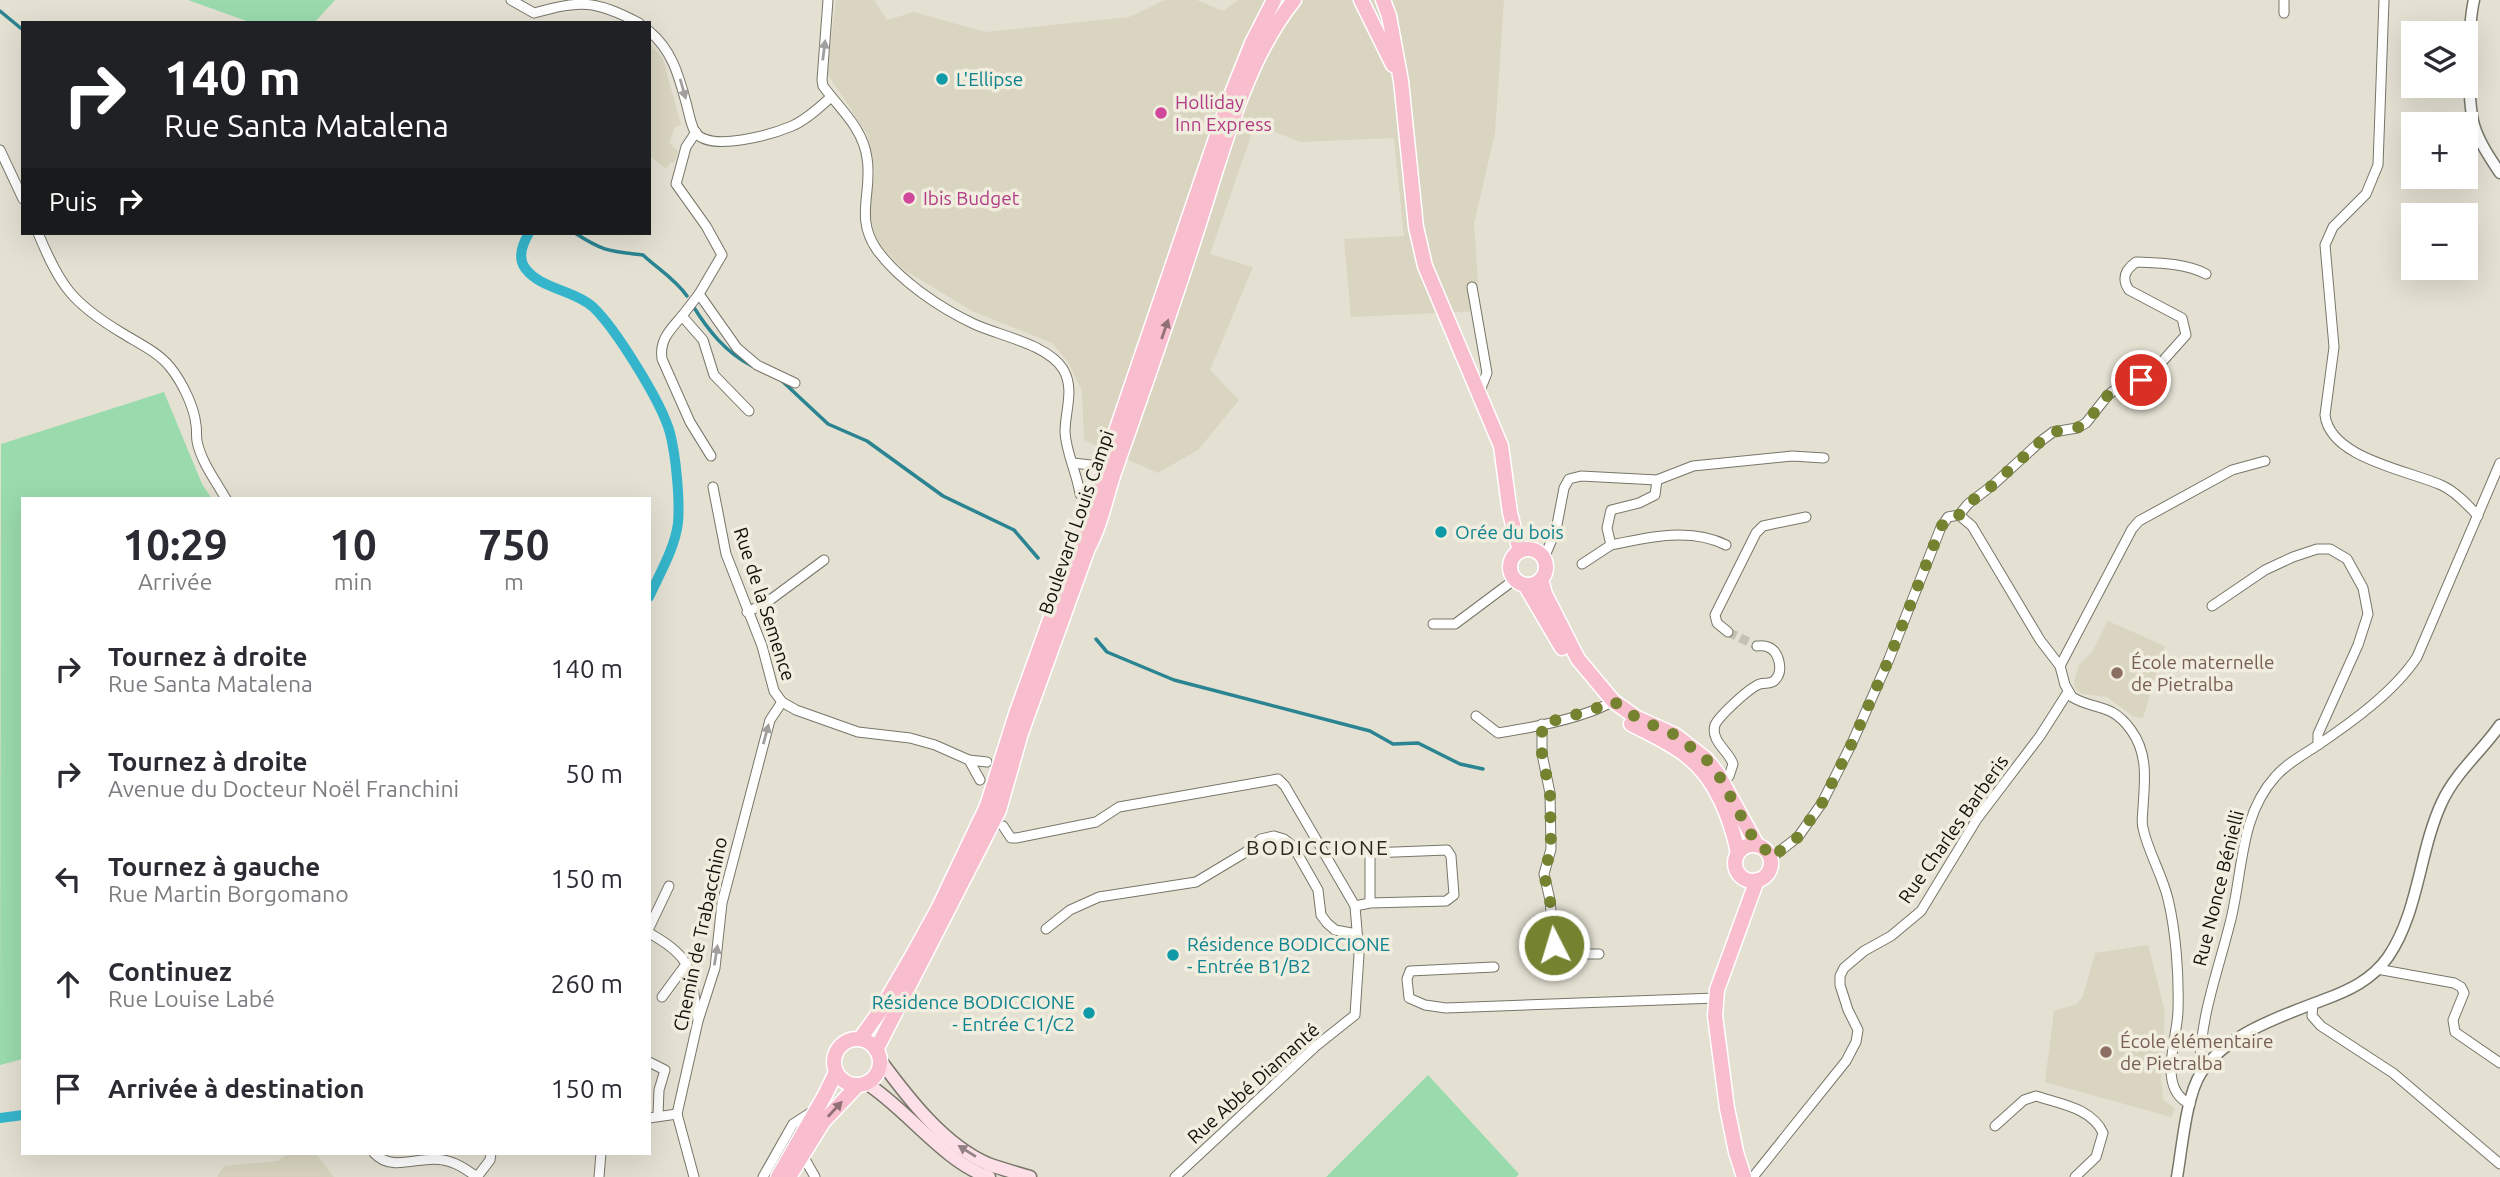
<!DOCTYPE html>
<html lang="fr">
<head>
<meta charset="utf-8">
<style>
	:root { --surface:#fff; --page:#f7f7f7; --text:#2b2b33; --muted:#7c7c81 }
	body { margin:0; font-family:Ubuntu,sans-serif; background:var(--page); color:var(--text); height:100vh; display:flex; flex-direction:column; font-size:26px; white-space:nowrap }
	* { box-sizing:border-box; margin:0 }
	p { font-size:23px; color:var(--muted) }
	.icon { flex:none; width:38px; height:38px; fill:none; stroke:currentColor; stroke-width:2; stroke-linecap:round; stroke-linejoin:round }
	.map { position:relative; flex:1; overflow:hidden }
	.panel { position:absolute; left:21px; top:497px; width:630px; height:658px; display:flex; flex-direction:column; background:var(--surface); border-radius:0px; box-shadow:0 7px 28px #0002 }
	.panel>* { flex:none }
	.top-card { position:absolute; left:21px; top:21px; width:630px; height:214px; border-radius:0px; box-shadow:0 7px 28px #0002; background:#202124; color:#fff; overflow:hidden }
	.tools { position:absolute; left:2401px; top:21px; display:grid; gap:14px }
	.tools a { display:grid; place-items:center; width:77px; height:77px; border-radius:0px; background:var(--surface); box-shadow:0 7px 28px #0002; font-size:35px }
	.pin { position:absolute; display:grid; place-items:center; width:60px; height:60px; color:#fff; margin:-30px; border:4px solid #fff; border-radius:50%; box-shadow:0 2px 7px #0007 }
	.me { position:absolute; width:77px; margin:-38px; rotate:355deg; stroke-linejoin:round; filter:drop-shadow(0 0 5px #0008) }
	.turn { display:flex; align-items:center; gap:24px; height:147px; padding:0 28px; font-size:32px }
	.turn .icon { width:91px; height:91px; stroke-width:2.5 }
	.turn b { display:block; font-size:49px; line-height:60px }
	.then { display:flex; align-items:center; height:66px; padding:0 28px; background:#0003; gap:14px; font-size:26px }
	.eta { display:flex; justify-content:space-evenly; align-items:center; height:119px; text-align:center }
	.eta b { font-size:42px; font-weight:700; line-height:49px }
	ul { padding:0; list-style:none }
	li { display:flex; align-items:center; gap:21px; height:105px; padding:0 28px }
	li div { flex:1 }
	li b { display:block; font-size:26px }
	li em { font-style:normal }
	.map>svg:first-child { display:block }
	.built { fill:#d9d5c0 }
	.green { fill:#9adbad }
	.lines { fill:none; stroke-linecap:round; stroke-linejoin:round }
	.stream { stroke:#2a8491; stroke-width:3.5 }
	.canal { stroke:#35b5cb; stroke-width:10 }
	.minor-tunnel { stroke:#c4c2b5; stroke-width:9; stroke-dasharray:9 4.5; stroke-linecap:butt }
	.minor-casing { stroke:#787669; stroke-width:11 }
	.tertiary-casing { stroke:#787669; stroke-width:13 }
	.secondary-casing { stroke:#787669; stroke-width:15 }
	.primary-casing { stroke:#fff; stroke-width:17 }
	.minor { stroke:#fff; stroke-width:9 }
	.tertiary { stroke:#fff; stroke-width:10 }
	.secondary { stroke:#fcdfe7; stroke-width:12 }
	.primary { stroke:#f9bece; stroke-width:14 }
	.oneway { fill:#a09f9d }
	.oneway2 { fill:#917076 }
	.oneway3 { fill:#928284 }
	.route { stroke:#75822f; stroke-width:12; stroke-dasharray:0 21.6 }
	.culture-dot { fill:#0f9aa8; stroke:#f1eee0; stroke-width:2.5 }
	.hotel-dot { fill:#d1479c; stroke:#f1eee0; stroke-width:2.5 }
	.education-dot { fill:#8d6e63; stroke:#f1eee0; stroke-width:2.5 }
	.labels { text-anchor:middle; dominant-baseline:central; stroke-width:7; stroke-linejoin:round; paint-order:stroke }
	.culture-label { font-size:19px; fill:#0d838f; stroke:#f1eee0; text-anchor:start }
	.hotel-label { font-size:19px; fill:#b23c85; stroke:#f1eee0; text-anchor:start }
	.street-label { font-size:19px; fill:#11100b; stroke:#f1eee0 }
	.education-label { font-size:19px; fill:#785e54; stroke:#f1eee0; text-anchor:start }
	.neighbourhood-label { font-size:21px; letter-spacing:2px; fill:#2b291e; stroke:#f1eee0 }
</style>
</head>
<body>
<div class="map">
<svg width="2500" height="1177" viewBox="0 0 2500 1177">
	<rect width="100%" height="100%" fill="#e4e1d3"/>
	<g class="built">
		<polygon points="836,0 874,0 887,20 914,12 985,32 1129,17 1165,0 1197,0 1223,11 1238,0 1504,0 1495,133 1474,224 1480,311 1351,317 1344,239 1404,236 1394,138 1300,142 1255,124 1210,254 1253,267 1210,370 1239,400 1198,450 1158,473 1084,440 1082,391 1068,362 1052,343 972,311 903,269 877,242 869,213 875,172 867,134 827,73"/>
		<polygon points="649,43 663,59 681,125 675,127 669,143 678,151 674,163 671,162 666,169 649,155"/>
		<polygon points="2108,621 2165,646 2143,718 2134,717 2107,697 2084,694 2076,690 2074,681 2079,665 2092,652"/>
		<polygon points="2148,945 2165,1012 2161,1078 2163,1099 2175,1109 2171,1117 2045,1082 2054,1011 2077,1004 2083,996 2095,953"/>
		<polygon points="288,1153 315,1153 334,1177 217,1177 224,1166 278,1161"/>
	</g>
	<g class="green">
		<polygon points="188,0 335,0 314,23 252,23"/>
		<polygon points="164,392 202,484 212,499 23,499 23,1059 0,1065 1,444"/>
		<polygon points="1428,1075 1519,1174 1516,1177 1326,1177"/>
	</g>
	<g class="lines">
		<g class="stream">
			<polyline points="0,11 23,30"/>
			<path d="M575 233C604 252 610 251 643 255 658 269 675 279 687 296"/>
			<path d="M693 306C708 330 726 353 752 366"/>
			<polyline points="781,380 828,424 867,441 943,496 1014,530 1038,558"/>
			<polyline points="1096,639 1107,652 1174,680 1370,731 1393,744 1418,743 1460,764 1483,769"/>
		</g>
		<g class="canal">
			<path d="M529 233C523 243 517 257 525 268 540 289 574 290 593 307 616 329 662 403 670 433 676 456 680 500 678 523 675 548 659 575 649 597"/>
			<polyline points="0,1118 23,1115"/>
		</g>
		<polyline class="minor-tunnel" points="1728,632 1757,646"/>
		<g class="minor-casing">
			<g id="minor">
				<path d="M511 0 534 13C581 0 595 0 639 23"/>
				<path d="M828 0 822 80 823 86C840 109 863 128 867 158 873 192 854 217 877 250 900 281 940 308 974 324 1000 336 1047 344 1063 369 1075 389 1065 411 1065 432 1066 453 1077 473 1080 494"/>
				<path d="M2384 0 2378 165 2366 194 2333 227 2325 245 2334 347 2325 415C2330 458 2407 470 2441 485 2455 491 2468 505 2478 516"/>
				<polyline points="2284,13 2284,0"/>
				<path d="M649 31C673 51 679 77 687 106 689 114 691 125 695 132 710 153 773 134 792 126 806 120 820 107 831 97"/>
				<polyline points="696,132 686,147 676,184 706,226 722,255 699,294 737,348 757,365 795,383"/>
				<polyline points="0,150 23,199"/>
				<path d="M38 233C60 286 72 303 122 333 138 343 158 352 170 367 182 382 194 406 196 425 197 430 196 436 197 441 201 462 216 481 226 499"/>
				<polyline points="1472,287 1487,373 1479,393"/>
				<polyline points="699,294 682,316 703,340 714,375 749,411"/>
				<path d="M682 316C670 330 659 340 662 359L690 422 711 456"/>
				<polyline points="1073,463 1091,465"/>
				<path d="M1657 480 1655 495 1639 503 1611 510 1607 528 1611 545C1648 537 1691 527 1726 545"/>
				<polyline points="713,487 726,554 762,646 774,691 782,702 796,710 858,732 910,738 935,745 969,760 987,762"/>
				<path d="M1959 515 1968 504 1994 484 2041 441 2053 432 2077 428 2086 423 2108 395 2120 386 2141 380 2152 373 2186 335 2182 318 2129 290C2121 278 2125 270 2136 262 2158 263 2186 263 2206 274"/>
				<polyline points="1544,558 1556,530 1564,488 1569,479 1581,476 1657,480 1693,466 1792,456 1824,458"/>
				<polyline points="1582,564 1611,545"/>
				<polyline points="2212,606 2265,570 2293,557 2317,549 2330,549 2347,559 2363,588 2368,614 2358,645 2318,734 2318,745"/>
				<polyline points="747,612 766,603 824,560"/>
				<polyline points="1433,624 1455,624 1514,580"/>
				<polyline points="1728,632 1717,623 1715,615 1756,533 1763,526 1806,517"/>
				<polyline points="2060,666 2132,529 2139,521 2232,470 2265,461"/>
				<path d="M1476 716 1498 733C1530 728 1586 718 1613 701"/>
				<polyline points="1542,724 1542,754 1550,793 1551,849 1544,874 1550,900 1554,945 1561,954 1599,954"/>
				<polyline points="969,760 980,780"/>
				<path d="M1723 783 1729 776 1733 764C1729 751 1710 741 1715 725 1719 716 1750 687 1760 684 1765 682 1771 685 1775 680 1784 671 1779 651 1768 647 1764 645 1760 646 1757 646"/>
				<polyline points="1003,826 1011,838 1016,838 1096,822 1119,807 1278,779 1285,786 1355,906 1359,955 1355,1015 1316,1046 1175,1177"/>
				<path d="M1771 858 1798 837 1822 803 1852 743 1889 659 1941 527 1948 517 1959 515 1972 526 2040 640 2060 666 2065 685 2072 697C2095 711 2111 702 2131 730 2148 753 2145 779 2143 807 2143 814 2141 821 2143 828 2148 852 2162 874 2168 899 2176 932 2179 976 2178 1010 2178 1038 2156 1088 2190 1104"/>
				<polyline points="1355,906 1370,903 1446,901 1454,895 1451,856 1447,850 1370,853 1370,903"/>
				<polyline points="649,928 669,886"/>
				<polyline points="1046,929 1070,910 1099,897 1196,882 1246,852 1261,839 1274,836 1284,839 1293,846 1318,890 1321,915 1327,923 1335,930 1357,934"/>
				<path d="M649 933C696 959 689 971 698 1019"/>
				<polyline points="1494,967 1410,971 1407,979 1409,998 1425,1005 1446,1008 1716,998"/>
				<polyline points="2377,969 2454,983 2461,987 2464,993 2453,1020 2455,1032 2500,1063"/>
				<polyline points="662,997 687,963"/>
				<polyline points="2313,1004 2312,1016 2321,1026 2393,1073 2500,1164"/>
				<polyline points="649,1062 665,1070 659,1090 658,1115"/>
				<path d="M2200 1074C2199 1019 2217 975 2230 923 2243 874 2239 817 2275 777 2287 763 2303 755 2318 745 2352 722 2395 691 2417 657L2500 463"/>
				<polyline points="649,1118 677,1114"/>
				<path d="M1995 1126 2024 1100 2036 1096C2060 1104 2092 1108 2103 1133L2096 1157 2075 1177"/>
				<path d="M374 1153C392 1173 420 1155 443 1160 456 1162 467 1170 477 1177"/>
				<polyline points="802,1154 815,1177"/>
				<polyline points="477,1177 490,1160 491,1153"/>
				<polyline points="599,1177 601,1153"/>
				<polyline points="694,1177 677,1114 698,1021 715,968 722,903 770,720 782,702"/>
				<polyline points="763,1177 793,1124 813,1111"/>
				<polyline points="1753,1177 1846,1061 1856,1042 1858,1030 1848,1010 1840,985 1840,976 1844,968 1864,951 1891,936 1921,911 1977,819 2040,736 2068,692"/>
			</g>
		</g>
		<g class="tertiary-casing">
			<g id="tertiary">
				<path d="M2474 0C2468 25 2467 100 2474 125 2479 142 2490 158 2500 173"/>
				<path d="M2177 1177C2182 1149 2186 1096 2201 1073 2226 1034 2281 1016 2323 1000 2348 991 2372 980 2388 957 2419 912 2419 851 2442 802 2456 772 2482 751 2500 725"/>
			</g>
		</g>
		<g class="secondary-casing">
			<g id="secondary">
				<path d="M880 1060C908 1098 944 1145 988 1164 1002 1169 1016 1173 1030 1177"/>
				<path d="M866 1083C907 1109 944 1162 989 1177"/>
			</g>
		</g>
		<g class="primary-casing">
			<g id="primary">
				<polyline points="1361,0 1393,65"/>
				<polyline points="1383,0 1389,16 1401,81 1416,227 1425,266 1501,446 1510,513 1520,551"/>
				<circle cx="1528" cy="567" r="18"/>
				<polyline points="1541,580 1545,594 1578,659 1613,701 1637,718 1675,735 1706,759 1718,774 1757,845"/>
				<polyline points="1525,585 1562,648"/>
				<path d="M1631 724C1650 734 1671 743 1688 757 1716 779 1731 819 1738 853"/>
				<circle cx="1753" cy="863" r="18"/>
				<circle cx="857" cy="1062" r="23"/>
				<polyline points="860,1039 880,1011 912,956 938,909 987,806 1016,714 1083,528 1228,103 1252,43 1274,0"/>
				<path d="M876 1050 999 810 1021 733 1088 548C1102 523 1106 494 1116 467 1144 388 1172 309 1197 230 1221 156 1245 60 1294 0"/>
				<polyline points="778,1177 825,1095 836,1072"/>
				<polyline points="789,1177 823,1122 858,1085"/>
				<polyline points="1744,1177 1736,1152 1727,1108 1715,1016 1717,990 1757,880"/>
			</g>
		</g>
		<use href="#minor" class="minor"/>
		<use href="#tertiary" class="tertiary"/>
		<use href="#secondary" class="secondary"/>
		<use href="#primary" class="primary"/>
	</g>
	<defs><path id="oneway-solid" d="M-6-.8H1V-3.2L6.5 0L1 3.2V.8H-6Z" transform="scale(1.75)"/></defs>
	<g class="oneway">
		<use href="#oneway-solid" transform="translate(824 50) rotate(-83)"/>
		<use href="#oneway-solid" transform="translate(683 89) rotate(74)"/>
		<use href="#oneway-solid" transform="translate(766 734) rotate(-75)"/>
		<use href="#oneway-solid" transform="translate(716 955) rotate(-81)"/>
	</g>
	<g class="oneway2">
		<use href="#oneway-solid" transform="translate(1165 329) rotate(-71)"/>
		<use href="#oneway-solid" transform="translate(835 1109) rotate(-47)"/>
	</g>
	<use class="oneway3" href="#oneway-solid" transform="translate(967 1151) rotate(-148)"/>
	<g class="lines">
		<polyline class="route" points="1554,945 1550,900 1544,874 1551,849 1550,793 1542,754 1542,724 1592,710 1613,701 1637,718 1675,735 1706,759 1718,774 1757,845 1766,850 1771,858 1798,837 1822,803 1852,743 1889,659 1941,527 1948,517 1959,515 1968,504 1994,484 2041,441 2053,432 2077,428 2086,423 2108,395 2120,387 2141,380"/>
	</g>
	<g class="culture-dot">
		<circle cx="942" cy="79" r="7"/>
		<circle cx="1441" cy="532" r="7"/>
		<circle cx="1173" cy="955" r="7"/>
		<circle cx="1089" cy="1013" r="7"/>
	</g>
	<g class="hotel-dot">
		<circle cx="1161" cy="113" r="7"/>
		<circle cx="909" cy="198" r="7"/>
	</g>
	<g class="education-dot">
		<circle cx="2117" cy="673" r="7"/>
		<circle cx="2106" cy="1052" r="7"/>
	</g>
	<g class="labels">
		<g class="culture-label">
			<text x="956" y="79">L'Ellipse</text>
			<text x="1455" y="532">Orée du bois</text>
			<text x="1187" y="944">Résidence BODICCIONE<tspan x="1187" dy="22">- Entrée B1/B2</tspan></text>
			<text x="1075" y="1002" text-anchor="end">Résidence BODICCIONE<tspan x="1075" dy="22">- Entrée C1/C2</tspan></text>
		</g>
		<g class="hotel-label">
			<text x="1175" y="102">Holliday<tspan x="1175" dy="22">Inn Express</tspan></text>
			<text x="923" y="198">Ibis Budget</text>
		</g>
		<g class="street-label">
			<text transform="translate(1076 522) rotate(-71)">Boulevard Louis Campi</text>
			<text transform="translate(765 604) rotate(72)">Rue de la Semence</text>
			<text transform="translate(1953 829) rotate(-55)">Rue Charles Barberis</text>
			<text transform="translate(2218 888) rotate(-76)">Rue Nonce Bénielli</text>
			<text transform="translate(700 934) rotate(-78)">Chemin de Trabacchino</text>
			<text transform="translate(1253 1083) rotate(-42)">Rue Abbé Diamanté</text>
		</g>
		<g class="education-label">
			<text x="2131" y="662">École maternelle<tspan x="2131" dy="22">de Pietralba</tspan></text>
			<text x="2120" y="1041">École élémentaire<tspan x="2120" dy="22">de Pietralba</tspan></text>
		</g>
		<g class="neighbourhood-label">
			<text x="1318" y="847">BODICCIONE</text>
		</g>
	</g>
</svg>
<div class="tools">
<a><svg class="icon" aria-label="layers" viewBox="0 0 24 24"><path d="M12 4l9 5-9 5-9-5zM3 14l9 5 9-5"/></svg></a>
<a>+</a>
<a>−</a>
</div>
<div class="pin" style="left:2141px;top:380px;background:#d93025"><svg class="icon" aria-label="arrive" viewBox="0 0 24 24"><path d="M6 21V4h12l-3 4 3 4H6"/></svg></div>
<svg class="me" style="left:1554px;top:945px" viewBox="-20 -20 40 40"><circle r="17" fill="#75822f" stroke="#fff" stroke-width="3"/><path d="M0-11L8 9 0 5-8 9z" fill="#fff"/></svg>
<div class="top-card">
<div class="turn"><svg class="icon" aria-label="right" viewBox="0 0 24 24"><path d="M7 20v-9h11M14 6l5 5-5 5"/></svg><div><b>140 m</b>Rue Santa Matalena</div></div>
<div class="then">Puis<svg class="icon" aria-label="right" viewBox="0 0 24 24"><path d="M7 20v-9h11M14 6l5 5-5 5"/></svg></div>
</div>
<section class="panel">
<div class="eta">
<div><b>10:29</b><p>Arrivée</p></div>
<div><b>10</b><p>min</p></div>
<div><b>750</b><p>m</p></div>
</div>
<ul>
<li><svg class="icon" aria-label="right" viewBox="0 0 24 24"><path d="M7 20v-9h11M14 6l5 5-5 5"/></svg><div><b>Tournez à droite</b><p>Rue Santa Matalena</p></div><em>140 m</em></li>
<li><svg class="icon" aria-label="right" viewBox="0 0 24 24"><path d="M7 20v-9h11M14 6l5 5-5 5"/></svg><div><b>Tournez à droite</b><p>Avenue du Docteur Noël Franchini</p></div><em>50 m</em></li>
<li><svg class="icon" aria-label="left" viewBox="0 0 24 24"><path d="M17 20v-9H6M10 6l-5 5 5 5"/></svg><div><b>Tournez à gauche</b><p>Rue Martin Borgomano</p></div><em>150 m</em></li>
<li><svg class="icon" aria-label="ahead" viewBox="0 0 24 24"><path d="M12 20V5M6 11l6-6 6 6"/></svg><div><b>Continuez</b><p>Rue Louise Labé</p></div><em>260 m</em></li>
<li><svg class="icon" aria-label="arrive" viewBox="0 0 24 24"><path d="M6 21V4h12l-3 4 3 4H6"/></svg><div><b>Arrivée à destination</b></div><em>150 m</em></li>
</ul>
</section>
</div>
</body>
</html>
